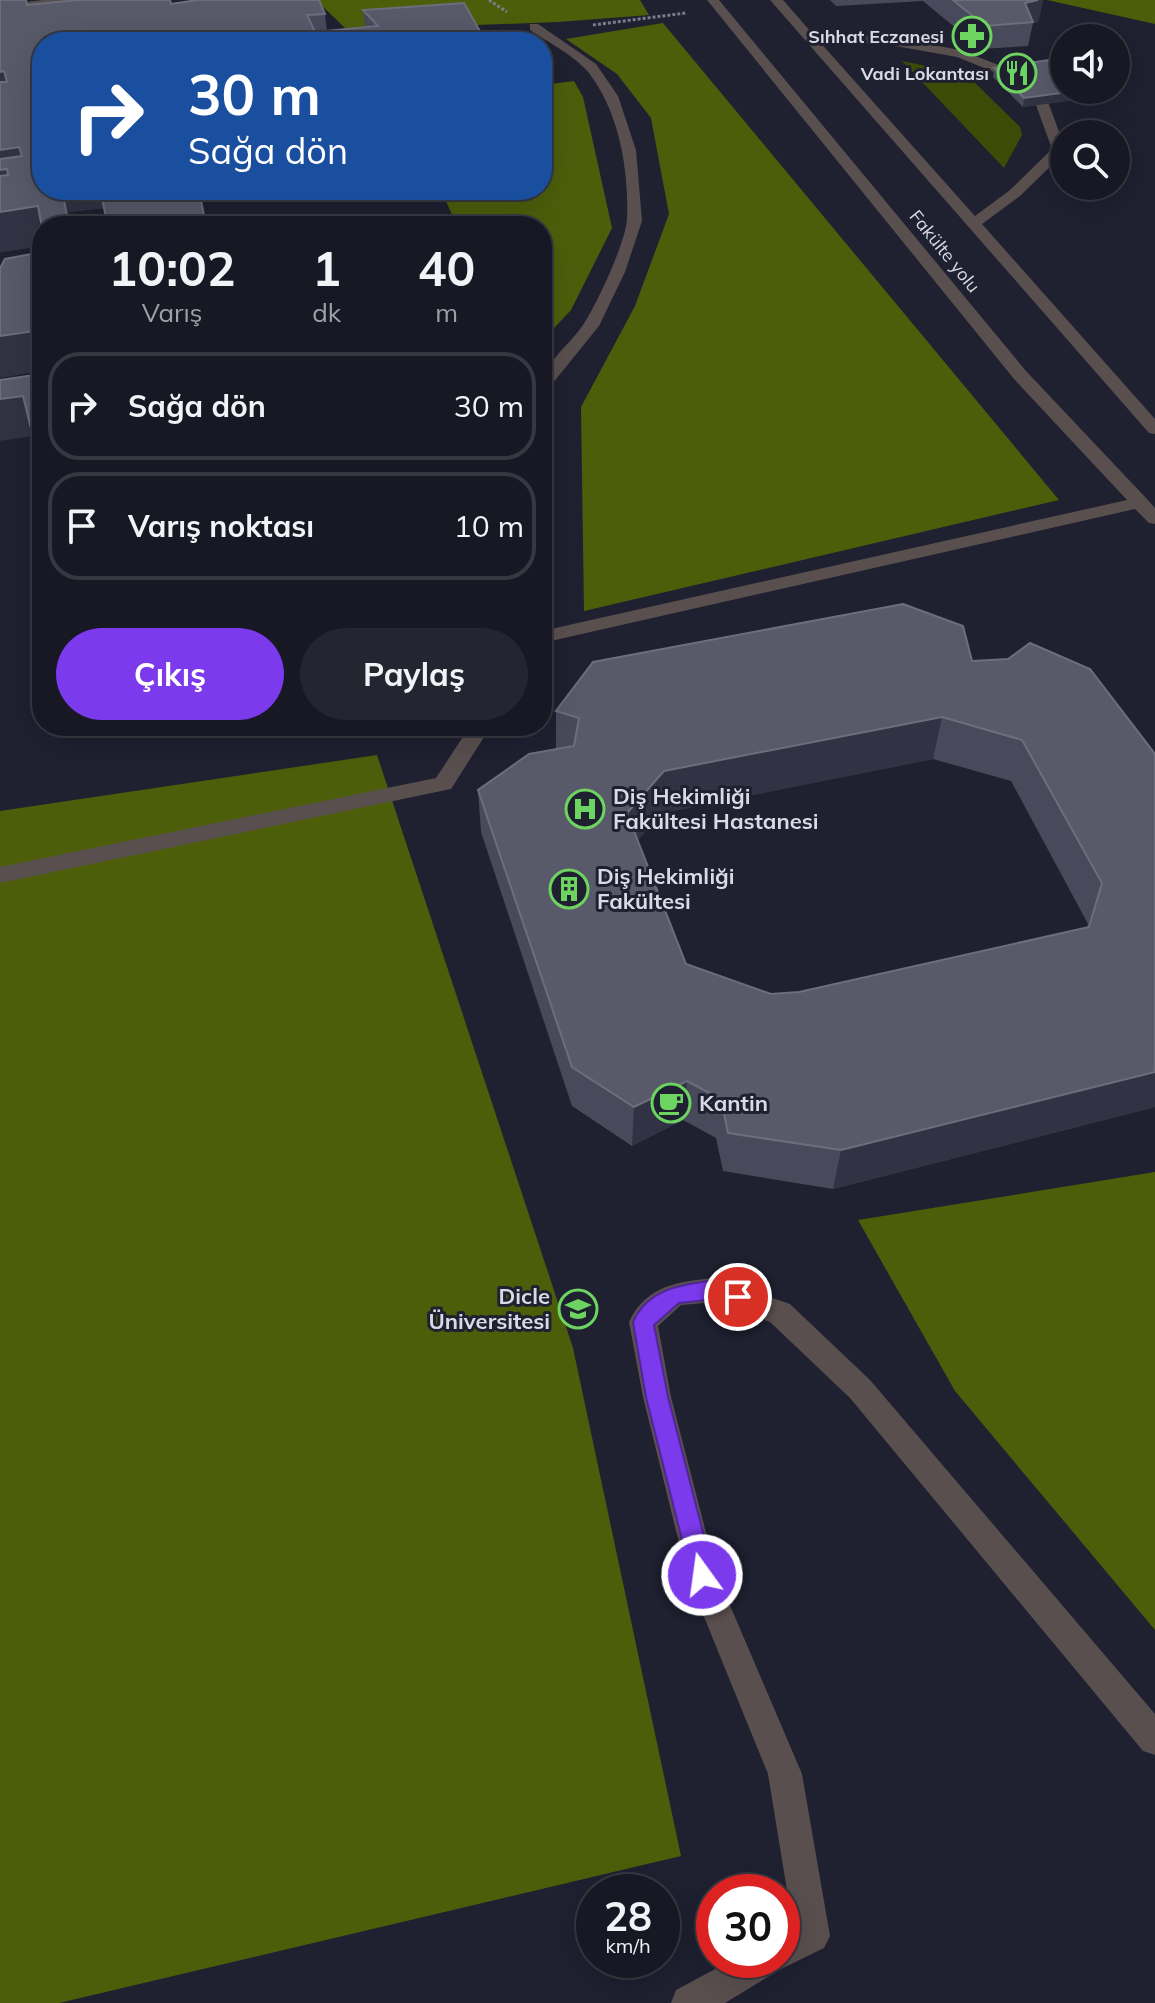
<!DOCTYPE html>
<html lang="tr">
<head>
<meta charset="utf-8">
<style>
	:root { --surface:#171824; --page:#242531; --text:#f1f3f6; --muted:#9ea0a6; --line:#363741; --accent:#7c3aed }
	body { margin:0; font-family:Mulish,sans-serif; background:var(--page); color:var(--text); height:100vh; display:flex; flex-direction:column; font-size:30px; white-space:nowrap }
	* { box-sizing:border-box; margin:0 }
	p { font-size:26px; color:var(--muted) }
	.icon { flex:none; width:44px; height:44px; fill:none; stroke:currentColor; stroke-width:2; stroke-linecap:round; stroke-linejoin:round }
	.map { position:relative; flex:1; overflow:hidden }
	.panel { position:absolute; left:32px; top:216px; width:520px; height:520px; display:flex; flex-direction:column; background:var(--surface); border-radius:32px; box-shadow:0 8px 32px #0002,0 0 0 2px var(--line) }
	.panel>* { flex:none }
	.top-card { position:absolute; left:32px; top:32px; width:520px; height:168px; border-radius:32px; box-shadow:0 8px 32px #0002,0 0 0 2px var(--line); background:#1a4fa0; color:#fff; overflow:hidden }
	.controls { position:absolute; left:1050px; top:24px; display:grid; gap:16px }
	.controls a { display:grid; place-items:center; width:80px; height:80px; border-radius:50%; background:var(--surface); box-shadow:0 8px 32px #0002,0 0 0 2px var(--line); font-size:40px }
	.speed { position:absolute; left:576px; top:1874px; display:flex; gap:16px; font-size:40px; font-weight:700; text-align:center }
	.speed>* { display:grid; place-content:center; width:104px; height:104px; border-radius:50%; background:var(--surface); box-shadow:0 8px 32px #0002,0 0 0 2px var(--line); line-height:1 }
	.speed small { font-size:20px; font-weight:400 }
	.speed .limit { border:12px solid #d22; background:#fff; color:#111 }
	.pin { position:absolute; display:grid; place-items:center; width:68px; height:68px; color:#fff; margin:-34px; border:4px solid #fff; border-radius:50%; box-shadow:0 2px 8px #0007 }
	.me { position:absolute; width:88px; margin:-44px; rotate:346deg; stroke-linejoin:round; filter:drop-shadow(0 0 6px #0008) }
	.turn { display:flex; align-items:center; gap:28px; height:168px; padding:0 24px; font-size:36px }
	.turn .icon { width:104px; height:104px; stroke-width:2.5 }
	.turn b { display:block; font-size:56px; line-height:68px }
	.eta { display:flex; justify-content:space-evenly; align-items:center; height:136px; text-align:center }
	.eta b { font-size:48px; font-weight:700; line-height:56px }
	.action { display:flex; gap:16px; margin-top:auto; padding:16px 24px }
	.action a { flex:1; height:92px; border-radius:48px; background:var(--accent); color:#fff; font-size:32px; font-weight:700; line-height:92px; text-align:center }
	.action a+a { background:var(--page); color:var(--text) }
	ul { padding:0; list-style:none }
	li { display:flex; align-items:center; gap:24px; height:108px; margin:0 16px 12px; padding:0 8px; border:4px solid var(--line); border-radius:32px }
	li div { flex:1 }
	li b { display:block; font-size:30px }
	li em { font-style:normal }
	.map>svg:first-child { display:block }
	.green { fill:#3d4b06 }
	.forest { fill:#4d5e0b }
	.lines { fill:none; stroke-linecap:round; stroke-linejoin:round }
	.path { stroke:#7b7c8a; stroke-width:3; stroke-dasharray:3 2; stroke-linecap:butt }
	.minor { fill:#594f4e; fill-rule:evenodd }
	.wall { fill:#48495a; fill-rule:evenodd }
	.shaded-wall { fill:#313243 }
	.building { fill:#585969; stroke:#6c6d7d; stroke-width:2; fill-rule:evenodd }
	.route { fill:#7c3aed; stroke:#51269a; stroke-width:2 }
	.labels { text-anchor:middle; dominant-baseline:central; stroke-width:6; stroke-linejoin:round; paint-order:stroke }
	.far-poi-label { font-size:18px; font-weight:bold; fill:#d9dae5; stroke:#1f2030; text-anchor:end }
	.far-street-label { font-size:18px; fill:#d9dae5; stroke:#1f2030 }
	.poi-label { font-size:22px; font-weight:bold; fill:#d9dae5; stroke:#1f2030; text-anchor:start }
</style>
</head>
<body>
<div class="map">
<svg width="1155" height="2003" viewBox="0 0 1155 2003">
	<rect width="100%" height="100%" fill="#1f2030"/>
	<polygon class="green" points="902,61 966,74 1020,127 1022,135 1004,168"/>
	<g class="forest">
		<polygon points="316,0 640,0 649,15 558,22 347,30"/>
		<polygon points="1047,0 1155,0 1155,24"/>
		<polygon points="663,23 1059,500 584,611 581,407 635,306 669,214 651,118 617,74 566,39"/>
		<polygon points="574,81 583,97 612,228 571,310 542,341 542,226 457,226 441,190 542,190 542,85"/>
		<polygon points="377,755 573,1348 681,1856 59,2003 0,2003 0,811"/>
		<polygon points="1155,1172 1155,1630 955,1391 858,1220"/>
	</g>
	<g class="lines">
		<g class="path">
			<polyline points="489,0 507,12"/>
			<polyline points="593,25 686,13"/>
		</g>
		<g class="minor">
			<polygon points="43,0 78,0 72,4 0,13 0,5"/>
			<polygon points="707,0 719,0 1026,371 1146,498 1155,508 1155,524 1149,523 1135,509 542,643 542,631 1127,500 1014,379"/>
			<polygon points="770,0 783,0 811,32 890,37 960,50 1014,71 1015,74 1009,78 957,57 890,45 818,40 975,216 1010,190 1052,149 1036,105 1048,102 1064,145 1064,153 1020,196 982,224 1155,419 1155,434 1149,433"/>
			<path d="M530 24H538L596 64 618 96 636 150 642 221 625 272 599 326 548 389 542 390C542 363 568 347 583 325 596 306 627 240 627 218 629 170 619 112 589 73 575 56 548 42 530 30Z"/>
			<polygon points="470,726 491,726 451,789 0,883 0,867 436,778"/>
			<path d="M716 1278 790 1304 870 1380 1155 1714V1755L1143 1751 850 1398 770 1322 716 1302 681 1305 658 1326 671 1397 717 1575 802 1774 830 1936 824 1948 781 1969 725 2003H671L676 1990 732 1960H782V1933L793 1927 768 1774 687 1575 643 1397 629 1322C646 1285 680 1281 716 1278Z"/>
		</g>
	</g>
	<g class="wall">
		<polygon points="830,0 1043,0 1038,22 1033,23 1028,46 981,49 923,1 836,6"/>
		<polygon points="171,4 325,14 327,31 365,27 363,10 486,42 42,42 104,208 68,212 71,226 42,226 42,246 0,252 27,5"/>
		<polygon points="994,68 1119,85 1117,94 1023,107 993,77"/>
		<path d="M972 661 1090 669 1155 1107 833 1189 723 1171 716 1138 683 1120 632 1146 572 1106 481 832 478 790 556 749V711ZM933 759 1011 781 1088 924 1087 928 799 992 771 994 686 964 637 841 662 813Z"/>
	</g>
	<g class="shaded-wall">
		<polygon points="1038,0 1043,0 1038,22 1033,23 1025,3"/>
		<polygon points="4,71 13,107 0,109 0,72"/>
		<polygon points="1116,85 1119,85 1117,94 1023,107 1024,98 1083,90 1116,90"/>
		<polygon points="19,147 28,185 0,209 0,150"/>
		<polygon points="62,190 100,190 104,208 68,212 71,226 69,226"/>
		<polygon points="38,206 42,226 42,246 0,252 0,212"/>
		<polygon points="42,330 42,371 0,378 0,336"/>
		<polygon points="23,396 34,436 0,441 0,399"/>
		<polygon points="942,717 933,759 662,813 625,855 627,813 664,771"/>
		<polygon points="1155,1072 1155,1107 833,1189 841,1150"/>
		<polygon points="687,1081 683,1120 632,1146 634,1107"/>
	</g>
	<g class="building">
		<polygon points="0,0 26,0 27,5 78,0 170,0 171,4 197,0 319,0 325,14 307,15 315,32 378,26 363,10 464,3 486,42 42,42 42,190 62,190 69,226 42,226 42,228 38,206 0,212 0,176 8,175 7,169 0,170 0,159 22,156 19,147 0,150 0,82 7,82 4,71 0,72"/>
		<polygon points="953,0 1038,0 1025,3 1033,22 985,26"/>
		<polygon points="1064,58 1064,90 1083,90 1024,98 994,68"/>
		<polygon points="100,190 199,190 206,226 108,226"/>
		<polygon points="42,252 42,330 0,336 0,268 5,259"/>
		<polygon points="42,374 42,473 23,396 0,399 0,380"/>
		<path d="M903 604 963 626 972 661 1008 659 1030 643 1090 669 1155 754V1072L841 1150 728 1133 721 1099 687 1081 634 1107 572 1067 478 790 529 754 574 746 579 718 556 711 593 662ZM942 717 1022 740 1102 883 1089 927 799 992 771 994 686 964 627 813 664 771Z"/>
	</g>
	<path class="route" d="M716 1280 745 1291 748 1297 745 1304 738 1307 716 1299 679 1303 654 1325 668 1397 714 1575 710 1583 702 1586 694 1583 691 1575 646 1397 633 1322C648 1288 684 1284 716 1280Z"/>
	<defs>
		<g id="pharmacy-ring" transform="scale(2)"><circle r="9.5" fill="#1f2030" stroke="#6dd361" stroke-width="1.5"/><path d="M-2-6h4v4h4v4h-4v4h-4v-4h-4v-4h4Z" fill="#6dd361"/></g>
		<g id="restaurant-ring" transform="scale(2)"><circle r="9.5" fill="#1f2030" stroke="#6dd361" stroke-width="1.5"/><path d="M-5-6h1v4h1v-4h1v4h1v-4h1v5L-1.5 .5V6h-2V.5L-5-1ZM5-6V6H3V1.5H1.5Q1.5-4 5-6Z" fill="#6dd361"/></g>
		<g id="hospital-ring" transform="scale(2)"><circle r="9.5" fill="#1f2030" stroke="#6dd361" stroke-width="1.5"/><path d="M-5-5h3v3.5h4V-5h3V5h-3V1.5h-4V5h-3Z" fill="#6dd361"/></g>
		<g id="building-ring" transform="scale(2)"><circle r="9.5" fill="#1f2030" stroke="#6dd361" stroke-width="1.5"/><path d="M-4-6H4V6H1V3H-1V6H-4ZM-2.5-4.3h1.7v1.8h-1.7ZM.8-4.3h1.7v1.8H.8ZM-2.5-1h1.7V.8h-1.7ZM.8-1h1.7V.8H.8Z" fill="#6dd361"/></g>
		<g id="cafe-ring" transform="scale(2)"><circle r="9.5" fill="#1f2030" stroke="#6dd361" stroke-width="1.5"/><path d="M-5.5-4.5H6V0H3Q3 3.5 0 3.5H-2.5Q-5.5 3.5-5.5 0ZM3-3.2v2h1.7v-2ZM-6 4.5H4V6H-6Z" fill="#6dd361"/></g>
		<g id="university-ring" transform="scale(2)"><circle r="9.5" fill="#1f2030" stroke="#6dd361" stroke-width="1.5"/><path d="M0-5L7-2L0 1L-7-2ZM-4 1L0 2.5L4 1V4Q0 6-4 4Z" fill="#6dd361"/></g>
	</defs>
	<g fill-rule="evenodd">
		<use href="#pharmacy-ring" x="972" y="36"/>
		<use href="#restaurant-ring" x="1017" y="73"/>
		<use href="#hospital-ring" x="585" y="809"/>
		<use href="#building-ring" x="569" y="889"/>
		<use href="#cafe-ring" x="671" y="1103"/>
		<use href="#university-ring" x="578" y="1309"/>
	</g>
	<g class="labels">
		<g class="far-poi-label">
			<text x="944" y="36">Sıhhat Eczanesi</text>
			<text x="989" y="73">Vadi Lokantası</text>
		</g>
		<g class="far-street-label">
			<text transform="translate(945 251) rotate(51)">Fakülte yolu</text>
		</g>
		<g class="poi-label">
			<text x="613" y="796">Diş Hekimliği<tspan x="613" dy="25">Fakültesi Hastanesi</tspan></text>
			<text x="597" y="876">Diş Hekimliği<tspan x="597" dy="25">Fakültesi</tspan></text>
			<text x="699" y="1103">Kantin</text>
			<text x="550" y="1296" text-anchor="end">Dicle<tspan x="550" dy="25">Üniversitesi</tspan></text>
		</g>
	</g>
</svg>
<div class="controls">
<a><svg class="icon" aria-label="sound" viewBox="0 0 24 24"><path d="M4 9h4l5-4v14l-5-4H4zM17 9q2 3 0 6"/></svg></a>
<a><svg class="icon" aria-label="search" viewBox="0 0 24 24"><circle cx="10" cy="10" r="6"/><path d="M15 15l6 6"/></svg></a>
</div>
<div class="speed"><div>28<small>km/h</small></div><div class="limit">30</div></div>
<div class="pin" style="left:738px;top:1297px;background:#d93025"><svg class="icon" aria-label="arrive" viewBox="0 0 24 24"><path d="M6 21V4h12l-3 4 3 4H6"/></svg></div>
<svg class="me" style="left:702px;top:1575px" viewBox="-20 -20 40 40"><circle r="17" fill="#7c3aed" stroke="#fff" stroke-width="3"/><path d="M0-11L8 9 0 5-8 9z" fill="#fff"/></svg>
<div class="top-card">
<div class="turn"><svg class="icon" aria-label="right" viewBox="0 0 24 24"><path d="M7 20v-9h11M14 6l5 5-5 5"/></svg><div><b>30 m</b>Sağa dön</div></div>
</div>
<section class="panel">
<div class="eta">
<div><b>10:02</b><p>Varış</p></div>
<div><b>1</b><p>dk</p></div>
<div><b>40</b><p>m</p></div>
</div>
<ul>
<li><svg class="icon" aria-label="right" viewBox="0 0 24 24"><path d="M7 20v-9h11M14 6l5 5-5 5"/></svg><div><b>Sağa dön</b></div><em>30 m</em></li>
<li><svg class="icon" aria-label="arrive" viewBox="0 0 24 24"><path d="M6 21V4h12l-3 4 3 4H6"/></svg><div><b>Varış noktası</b></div><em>10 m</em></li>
</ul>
<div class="action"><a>Çıkış</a><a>Paylaş</a></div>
</section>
</div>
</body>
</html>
